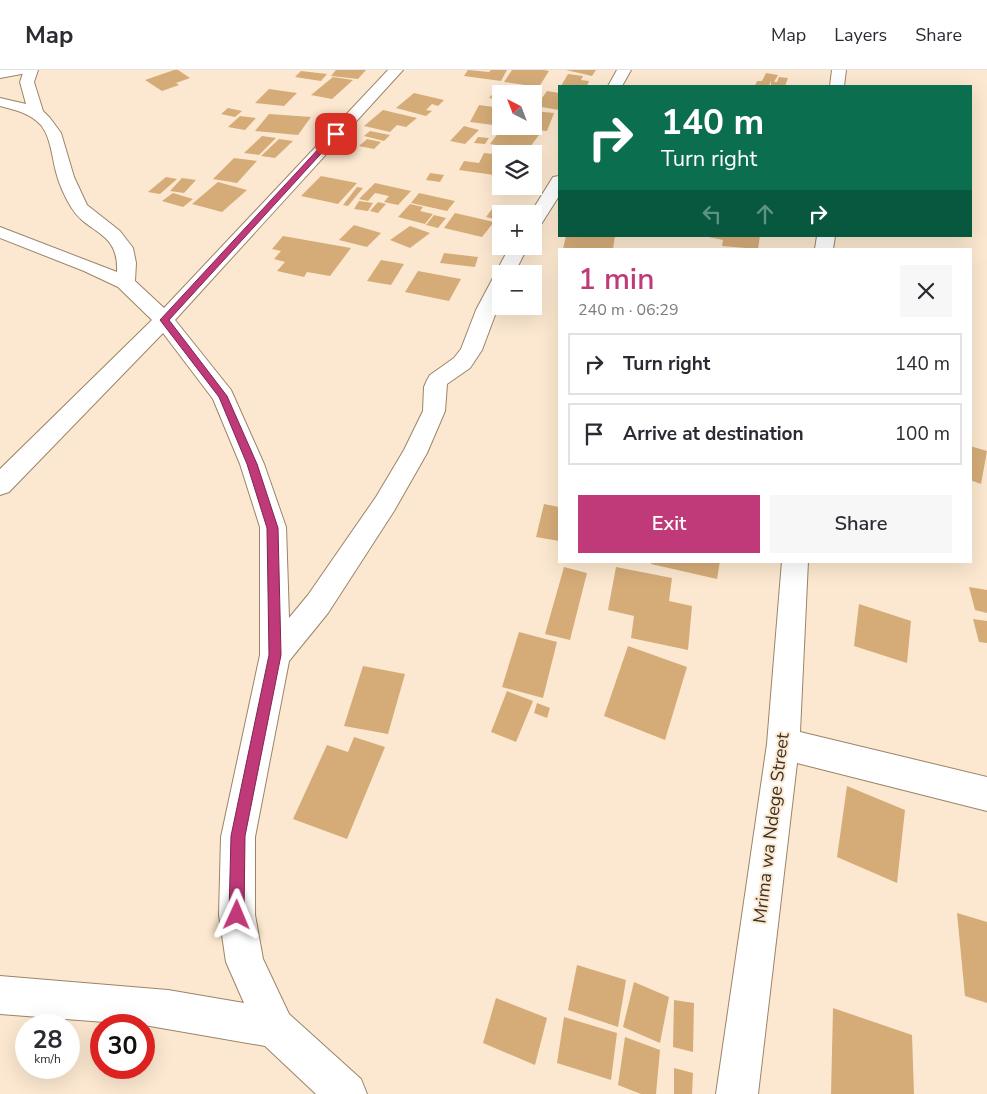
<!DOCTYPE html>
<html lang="en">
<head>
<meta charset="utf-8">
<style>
	:root { --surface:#fff; --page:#f7f7f7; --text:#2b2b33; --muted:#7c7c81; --line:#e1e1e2; --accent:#c03a7a }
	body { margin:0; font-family:"Nunito Sans",sans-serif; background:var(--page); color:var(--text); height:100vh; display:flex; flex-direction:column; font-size:19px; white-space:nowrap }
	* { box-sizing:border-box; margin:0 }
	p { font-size:16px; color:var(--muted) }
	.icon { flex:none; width:28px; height:28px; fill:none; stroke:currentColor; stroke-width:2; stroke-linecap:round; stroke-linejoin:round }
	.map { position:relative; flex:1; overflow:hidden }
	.sheet { position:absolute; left:558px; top:178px; width:414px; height:315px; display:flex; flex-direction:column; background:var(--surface); border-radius:0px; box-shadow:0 5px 20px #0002 }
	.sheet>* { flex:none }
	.banner { position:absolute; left:558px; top:15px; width:414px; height:152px; border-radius:0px; box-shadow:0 5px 20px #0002; background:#0b6e4f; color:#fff; overflow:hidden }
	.needle { width:32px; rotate:318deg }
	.fabs { position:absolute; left:492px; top:15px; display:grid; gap:10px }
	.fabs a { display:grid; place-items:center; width:50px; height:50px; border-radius:0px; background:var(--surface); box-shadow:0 5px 20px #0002; font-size:25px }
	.speed { position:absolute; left:15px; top:944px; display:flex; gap:10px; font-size:25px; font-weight:700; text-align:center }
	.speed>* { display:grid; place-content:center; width:65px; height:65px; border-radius:50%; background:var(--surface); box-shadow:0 5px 20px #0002; line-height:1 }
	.speed small { font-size:12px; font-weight:400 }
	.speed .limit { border:8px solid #d22; background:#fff; color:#111 }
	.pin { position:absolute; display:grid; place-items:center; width:42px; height:42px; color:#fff; margin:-21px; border-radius:10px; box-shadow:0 2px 8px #0006 }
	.me { position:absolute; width:55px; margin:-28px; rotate:1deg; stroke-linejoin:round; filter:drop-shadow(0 0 4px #0008) }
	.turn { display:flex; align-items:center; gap:18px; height:105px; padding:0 20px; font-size:22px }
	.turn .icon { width:65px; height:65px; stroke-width:2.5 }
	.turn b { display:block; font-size:35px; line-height:42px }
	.lanes { display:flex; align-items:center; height:48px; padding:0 20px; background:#0003; justify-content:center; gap:25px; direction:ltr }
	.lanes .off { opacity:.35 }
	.round { display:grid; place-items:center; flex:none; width:52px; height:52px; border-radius:0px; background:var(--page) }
	.head { display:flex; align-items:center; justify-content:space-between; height:85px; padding:0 20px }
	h1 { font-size:30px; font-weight:600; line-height:38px; color:var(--accent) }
	.cta { display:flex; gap:10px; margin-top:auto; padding:10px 20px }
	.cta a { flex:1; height:58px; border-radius:0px; background:var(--accent); color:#fff; font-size:20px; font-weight:600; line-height:58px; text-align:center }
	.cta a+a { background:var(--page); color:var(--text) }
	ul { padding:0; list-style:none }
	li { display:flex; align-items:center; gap:15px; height:62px; margin:0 10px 8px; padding:0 10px; border:2px solid var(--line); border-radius:0px }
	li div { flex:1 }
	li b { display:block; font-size:19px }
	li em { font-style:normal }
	header { display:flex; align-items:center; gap:30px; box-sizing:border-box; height:70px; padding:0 25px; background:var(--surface); border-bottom:1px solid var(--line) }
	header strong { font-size:24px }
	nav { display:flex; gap:28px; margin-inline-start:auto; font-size:18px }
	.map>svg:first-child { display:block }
	.building { fill:#d5ac78 }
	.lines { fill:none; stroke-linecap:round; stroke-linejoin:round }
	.street-casing { stroke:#9b8468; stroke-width:2 }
	.secondary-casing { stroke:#9b8468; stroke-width:2 }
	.street { fill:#fff; fill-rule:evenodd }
	.secondary { fill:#fff; fill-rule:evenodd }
	.route { fill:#c03a7a; stroke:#7d264f }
	.labels { text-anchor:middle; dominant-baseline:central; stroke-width:4; stroke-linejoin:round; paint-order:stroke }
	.near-street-label { font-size:18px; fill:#3b3125; stroke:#fce8d0 }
</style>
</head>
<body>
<header>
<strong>Map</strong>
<nav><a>Map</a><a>Layers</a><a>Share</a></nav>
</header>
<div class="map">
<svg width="987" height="1024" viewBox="0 0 987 1024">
	<rect width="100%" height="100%" fill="#fce8d0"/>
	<g class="building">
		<polygon points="174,0 178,0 190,8 176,13 179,15 162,21 145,10"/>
		<polygon points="336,0 366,0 358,9 331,6"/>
		<polygon points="468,0 489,2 491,0 507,0 501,11 464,6"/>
		<polygon points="512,0 544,0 549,1 539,17 504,12"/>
		<polygon points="566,0 596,0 592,6"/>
		<polygon points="301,1 327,4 321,11 295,7"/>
		<polygon points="766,3 778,5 774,12 777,12 779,7 788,8 785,16 771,16 771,11 769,16 755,16 757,11 762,11"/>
		<polygon points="568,4 583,6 581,10 589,11 587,16 561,16"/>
		<polygon points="333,7 353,10 332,29 311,25"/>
		<polygon points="499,17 514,20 511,24 501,24 501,30 489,28"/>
		<polygon points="269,19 297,23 284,36 255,33"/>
		<polygon points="547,21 559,23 559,40 536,36"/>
		<polygon points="414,23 444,30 438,36 432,34 426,40 432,41 426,46 396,38"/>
		<polygon points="479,35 501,38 501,56 470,52"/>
		<polygon points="228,38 242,41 235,47 221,44"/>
		<polygon points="383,40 417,48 406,57 397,55 390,62 364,56"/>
		<polygon points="534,41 554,43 547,61 517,58 534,56"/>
		<polygon points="269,44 311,47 298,65 255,61"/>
		<polygon points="240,46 256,48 245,60 228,57"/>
		<polygon points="464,56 479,60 465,74 450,71"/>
		<polygon points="502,58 539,65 527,81 490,74"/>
		<polygon points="370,61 390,65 384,71 364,66"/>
		<polygon points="262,66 276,68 259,85 244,83"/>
		<polygon points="478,67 489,68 485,74 474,73"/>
		<polygon points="279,69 293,71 275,88 261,86"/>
		<polygon points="367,69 381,72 374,79 359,76"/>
		<polygon points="484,83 501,85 501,106 459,100 464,91 479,93"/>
		<polygon points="234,88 257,91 237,113 213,109"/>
		<polygon points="430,103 444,105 440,112 426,110"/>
		<polygon points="321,106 357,113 338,134 301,126"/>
		<polygon points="166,107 177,109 160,124 148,122"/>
		<polygon points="182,108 196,110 184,123 170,121"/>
		<polygon points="218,112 247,120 222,142 192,134"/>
		<polygon points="375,113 411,121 398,135 384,132 389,126 375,123 368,131 359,129"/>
		<polygon points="357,117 363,118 348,136 343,135"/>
		<polygon points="173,123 193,129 183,137 162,131"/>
		<polygon points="419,123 455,131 447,141 411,133"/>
		<polygon points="359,131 373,133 368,141 354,139"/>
		<polygon points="378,132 386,134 378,143 370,141"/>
		<polygon points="410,134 423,137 420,141 433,144 425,154 398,147"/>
		<polygon points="492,139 504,142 498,150 486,147"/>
		<polygon points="455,143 494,152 482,167 444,158"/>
		<polygon points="434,145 446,148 438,158 426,155"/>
		<polygon points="354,155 381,163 367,177 339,170"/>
		<polygon points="410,156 430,163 410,178 390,170"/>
		<polygon points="283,166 351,178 330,206 307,202 304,207 277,201 285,192 274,189 281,181 272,179"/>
		<polygon points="566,166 615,166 613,179 563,179"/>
		<polygon points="704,166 760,166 758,179 722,176 723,170"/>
		<polygon points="444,183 478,187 475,197 440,193"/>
		<polygon points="381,190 404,194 391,215 367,211"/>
		<polygon points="418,201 461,209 449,231 405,222"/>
		<polygon points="970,376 987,381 981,414 970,410"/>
		<polygon points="544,434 559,437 559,471 536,467"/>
		<polygon points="652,491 720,491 717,509 651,494"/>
		<polygon points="564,497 587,503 570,570 545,564"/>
		<polygon points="616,497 672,508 669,531 692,536 688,580 631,568 634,546 608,540"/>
		<polygon points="969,517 987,520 987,543 975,540"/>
		<polygon points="859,534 911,551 907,593 854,576"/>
		<polygon points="973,549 987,551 987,573 979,572"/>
		<polygon points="519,562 557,572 543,628 502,617"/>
		<polygon points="628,576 687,597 665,670 604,646"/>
		<polygon points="363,596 405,604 388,664 344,656"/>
		<polygon points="507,621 533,631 516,672 491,662"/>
		<polygon points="537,633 550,638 547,648 534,643"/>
		<polygon points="354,667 385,677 347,769 293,749 327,675 348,682"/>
		<polygon points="847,716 905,740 897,813 837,787"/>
		<polygon points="957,843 987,852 987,933 965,926"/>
		<polygon points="577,895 626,910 618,957 568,940"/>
		<polygon points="634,912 669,927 660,973 623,957"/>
		<polygon points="496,928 547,948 535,995 483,973"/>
		<polygon points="674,930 694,933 693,982 673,977"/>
		<polygon points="833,938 912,965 914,1024 831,1024"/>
		<polygon points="564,947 617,963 611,1010 557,993"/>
		<polygon points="625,967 660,980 656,1024 641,1024 618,1015"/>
		<polygon points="674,998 693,1003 692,1024 674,1024"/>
	</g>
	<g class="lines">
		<g class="street-casing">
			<g id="street">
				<path d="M24 0H38L34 12 43 41 50 48 61 63 74 107 87 135 120 161 133 178 136 193 135 211 164 238 388 0H403L175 250 231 320 264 394 286 457 289 548 308 525 376 427 404 380 423 341 424 317 427 310 430 305 454 288 461 279 476 240 510 176H528L514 204H501V229L482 280 470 298 447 314 445 341 427 383 394 441 328 543 289 591 255 767V845L263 889 289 944 361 1009 367 1024H316L265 976 144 955 0 944V906L168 920 244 933 226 892 219 845 221 767 260 585V457L240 394 213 329 163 263 9 422 0 425V399L152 250 118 217 84 201 0 168V157L117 202C119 160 88 165 71 137 65 127 59 114 56 102 52 87 51 68 41 55 30 43 15 40 0 36V28L26 34 20 12Z"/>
				<polygon points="617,0 631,0 622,16 608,16"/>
				<polygon points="832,0 846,0 844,16 830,16"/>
				<polygon points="559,106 559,126 540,156 534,157 534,144 530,144 553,107"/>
				<polygon points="817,166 835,166 833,179 815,179"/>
				<polygon points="782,491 808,491 800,662 987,707 987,741 797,693 758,1024 716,1024 767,674"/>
			</g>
		</g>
		<g class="secondary-casing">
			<polygon id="secondary" points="0,0 29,0 27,3 0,8"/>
		</g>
		<use href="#street" class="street"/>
		<use href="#secondary" class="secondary"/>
	</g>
	<polygon class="route" points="334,62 339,64 169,250 227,326 257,394 278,458 281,585 245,766 244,845 242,850 237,853 232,850 229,845 231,766 269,585 267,458 247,394 219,327 160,250"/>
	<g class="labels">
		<g class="near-street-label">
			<text transform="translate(771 758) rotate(-83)">Mrima wa Ndege Street</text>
		</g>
	</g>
</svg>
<div class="fabs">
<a><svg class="needle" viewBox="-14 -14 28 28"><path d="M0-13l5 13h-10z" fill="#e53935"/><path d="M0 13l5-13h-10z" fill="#7c7c81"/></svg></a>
<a><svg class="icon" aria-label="layers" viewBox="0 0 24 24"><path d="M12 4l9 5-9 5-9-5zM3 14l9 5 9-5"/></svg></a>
<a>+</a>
<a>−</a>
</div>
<div class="speed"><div>28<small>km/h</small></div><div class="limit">30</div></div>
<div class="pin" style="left:336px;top:64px;background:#d93025"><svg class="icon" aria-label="arrive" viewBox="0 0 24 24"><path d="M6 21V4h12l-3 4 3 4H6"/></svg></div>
<svg class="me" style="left:237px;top:845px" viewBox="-20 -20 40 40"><path d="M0-17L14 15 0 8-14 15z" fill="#c03a7a" stroke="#fff" stroke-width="4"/></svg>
<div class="banner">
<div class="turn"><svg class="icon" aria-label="right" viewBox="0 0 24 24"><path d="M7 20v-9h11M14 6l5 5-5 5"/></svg><div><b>140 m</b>Turn right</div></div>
<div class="lanes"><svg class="icon off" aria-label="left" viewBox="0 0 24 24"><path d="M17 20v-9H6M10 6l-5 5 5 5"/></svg><svg class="icon off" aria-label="ahead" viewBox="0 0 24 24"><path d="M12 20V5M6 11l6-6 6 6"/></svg><svg class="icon" aria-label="right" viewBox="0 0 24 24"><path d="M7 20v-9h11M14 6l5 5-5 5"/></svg></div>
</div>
<section class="sheet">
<div class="head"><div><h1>1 min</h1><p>240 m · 06:29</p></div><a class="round"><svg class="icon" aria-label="close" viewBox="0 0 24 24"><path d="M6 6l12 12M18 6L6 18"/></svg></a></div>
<ul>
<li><svg class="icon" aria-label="right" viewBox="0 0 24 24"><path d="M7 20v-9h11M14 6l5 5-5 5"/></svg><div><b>Turn right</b></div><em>140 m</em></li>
<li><svg class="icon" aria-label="arrive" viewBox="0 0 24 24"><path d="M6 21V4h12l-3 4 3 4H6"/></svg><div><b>Arrive at destination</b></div><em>100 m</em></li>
</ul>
<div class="cta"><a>Exit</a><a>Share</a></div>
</section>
</div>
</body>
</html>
